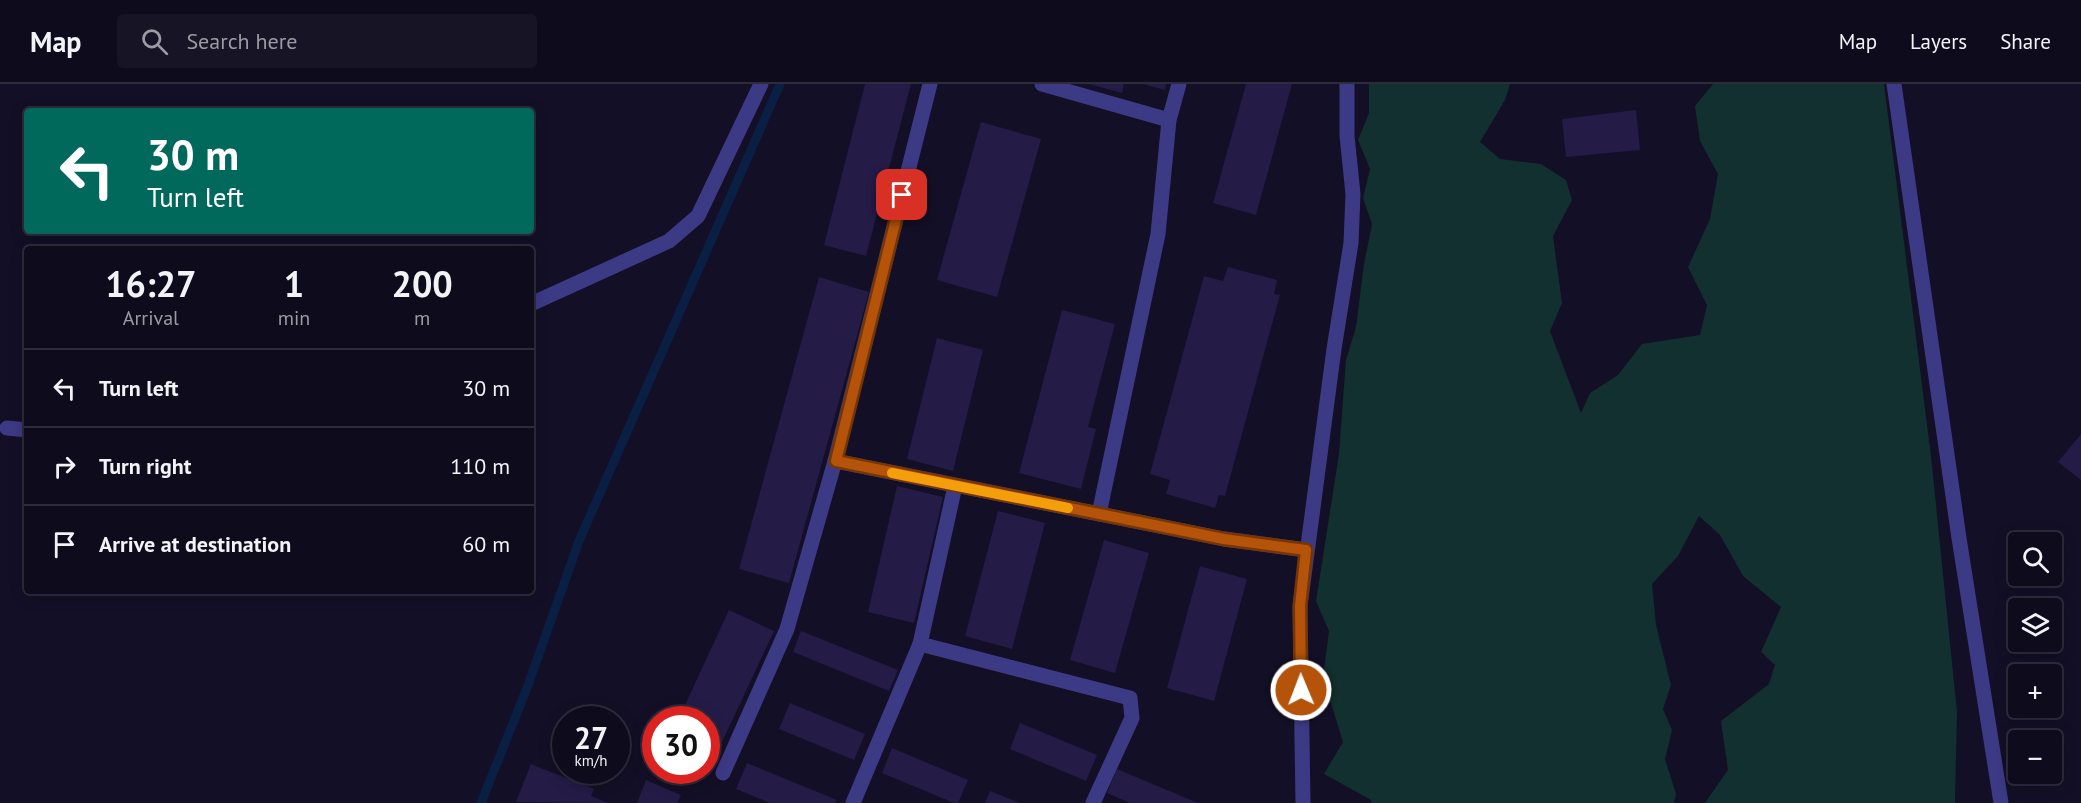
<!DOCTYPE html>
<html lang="en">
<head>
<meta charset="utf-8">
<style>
	:root { --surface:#0e0b1c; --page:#171425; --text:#f1f3f6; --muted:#9b9ba3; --line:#2e2b3b }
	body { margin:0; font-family:"PT Sans",sans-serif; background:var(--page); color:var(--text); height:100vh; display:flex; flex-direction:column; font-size:22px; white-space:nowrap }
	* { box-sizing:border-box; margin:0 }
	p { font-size:20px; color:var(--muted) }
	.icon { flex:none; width:33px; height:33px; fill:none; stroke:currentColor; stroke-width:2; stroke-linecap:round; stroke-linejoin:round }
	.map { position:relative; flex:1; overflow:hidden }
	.drawer { position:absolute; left:24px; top:162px; width:510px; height:348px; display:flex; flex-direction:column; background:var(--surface); border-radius:6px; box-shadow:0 3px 15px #0003,0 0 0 2px var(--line) }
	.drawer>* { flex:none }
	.guide { position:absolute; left:24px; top:24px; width:510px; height:126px; border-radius:6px; box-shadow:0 3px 15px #0003,0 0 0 2px var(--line); background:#00695c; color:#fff; overflow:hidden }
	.controls { position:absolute; left:2008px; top:448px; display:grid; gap:12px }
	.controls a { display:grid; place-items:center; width:54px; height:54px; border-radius:6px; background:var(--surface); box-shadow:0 3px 15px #0003,0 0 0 2px var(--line); font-size:30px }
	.speed { position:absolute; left:552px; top:622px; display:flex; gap:12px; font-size:30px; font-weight:700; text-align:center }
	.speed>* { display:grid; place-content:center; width:78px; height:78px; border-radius:50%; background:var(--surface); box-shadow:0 3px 15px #0003,0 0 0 2px var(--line); line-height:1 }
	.speed small { font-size:15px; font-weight:400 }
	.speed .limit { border:9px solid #d22; background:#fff; color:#111 }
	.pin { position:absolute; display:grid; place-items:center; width:51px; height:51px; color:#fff; margin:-26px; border-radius:12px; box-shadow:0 3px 9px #0006 }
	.me { position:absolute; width:66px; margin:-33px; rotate:359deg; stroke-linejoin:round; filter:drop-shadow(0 0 4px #0008) }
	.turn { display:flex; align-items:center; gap:21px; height:126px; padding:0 24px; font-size:27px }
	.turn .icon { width:78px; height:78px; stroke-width:2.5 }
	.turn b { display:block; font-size:42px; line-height:51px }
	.eta { display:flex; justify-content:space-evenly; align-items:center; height:102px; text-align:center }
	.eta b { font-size:36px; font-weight:700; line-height:42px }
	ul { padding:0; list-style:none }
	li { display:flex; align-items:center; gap:18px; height:78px; padding:0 24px; border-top:2px solid var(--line) }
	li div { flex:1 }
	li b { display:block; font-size:22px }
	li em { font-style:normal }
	header { display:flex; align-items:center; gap:36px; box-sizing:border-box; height:84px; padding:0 30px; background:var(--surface); border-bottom:2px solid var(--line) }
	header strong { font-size:28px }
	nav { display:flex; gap:33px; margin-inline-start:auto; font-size:21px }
	.search { width:420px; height:54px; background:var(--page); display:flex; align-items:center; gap:15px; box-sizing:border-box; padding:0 21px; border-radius:6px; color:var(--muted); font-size:22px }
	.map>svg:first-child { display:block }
	.green { fill:#12302f }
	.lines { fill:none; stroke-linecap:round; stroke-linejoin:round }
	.stream { stroke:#0a1f44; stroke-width:9 }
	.building { fill:#241b47 }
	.minor { stroke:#3d3a85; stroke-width:15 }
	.route-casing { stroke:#753606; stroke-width:15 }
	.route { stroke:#b45309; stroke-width:10 }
	.slow { stroke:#f59e0b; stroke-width:10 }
</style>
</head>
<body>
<header>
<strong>Map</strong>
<div class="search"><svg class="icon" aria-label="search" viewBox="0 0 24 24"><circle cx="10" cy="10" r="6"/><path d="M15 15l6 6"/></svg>Search here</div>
<nav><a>Map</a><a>Layers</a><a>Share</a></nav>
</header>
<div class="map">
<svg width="2081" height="719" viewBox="0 0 2081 719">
	<rect width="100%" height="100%" fill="#130f26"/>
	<polygon class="green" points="1369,0 1510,0 1505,16 1480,58 1500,75 1541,80 1566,96 1572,116 1553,152 1562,219 1550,247 1581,329 1590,309 1618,291 1642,260 1700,251 1707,221 1688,183 1710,135 1718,90 1700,57 1695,22 1713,0 1884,0 1931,372 1957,628 1955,719 1705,719 1728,686 1721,637 1769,600 1775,581 1761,568 1781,523 1743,492 1720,451 1699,432 1678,472 1652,500 1656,541 1671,601 1663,625 1672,646 1665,675 1676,710 1674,719 1372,719 1371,716 1324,690 1343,658 1323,593 1329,547 1316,517 1339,370 1346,276 1356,243 1364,180 1372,140 1363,114 1370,85 1358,56 1369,29"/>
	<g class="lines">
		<polyline class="stream" points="481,719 527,604 579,457 780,0"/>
	</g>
	<g class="building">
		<polygon points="865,0 911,0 866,172 824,161"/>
		<polygon points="1089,0 1124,0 1122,9"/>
		<polygon points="1143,0 1166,0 1165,6"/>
		<polygon points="1246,0 1292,0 1256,131 1213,119"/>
		<polygon points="1636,26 1640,66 1566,73 1562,35"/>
		<polygon points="981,38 1041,55 997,213 937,196"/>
		<polygon points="1228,183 1277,196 1274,210 1280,211 1225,412 1219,411 1215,424 1166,410 1170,396 1150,390 1204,192 1223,197"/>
		<polygon points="819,193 869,208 789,499 739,485"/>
		<polygon points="1062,226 1115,240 1088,343 1096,345 1081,405 1019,389"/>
		<polygon points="937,254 983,266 953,387 907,375"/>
		<polygon points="2081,350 2081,396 2058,378"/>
		<polygon points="897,402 943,413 914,539 868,528"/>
		<polygon points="998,427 1045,439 1012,565 965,552"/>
		<polygon points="1104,456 1149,469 1115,589 1070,576"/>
		<polygon points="1200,482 1247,495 1214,617 1167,604"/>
		<polygon points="729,526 774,547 710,684 706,682 706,636 678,636"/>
		<polygon points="801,547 898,586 889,607 793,568"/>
		<polygon points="790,619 865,650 854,676 779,645"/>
		<polygon points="1020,639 1097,671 1086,697 1010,665"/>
		<polygon points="892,664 968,696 958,719 954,719 882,689"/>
		<polygon points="747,679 837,716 835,719 770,719 736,705"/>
		<polygon points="531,680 594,705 591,712 608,719 516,718"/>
		<polygon points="1117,685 1198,719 1130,719 1107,709"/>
		<polygon points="646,696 681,711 677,719 637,719"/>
		<polygon points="990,707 1020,719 985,719"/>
	</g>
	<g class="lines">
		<g class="minor">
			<polyline points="1042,0 1169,36"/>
			<polyline points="1894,0 1959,454 2001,719"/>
			<polyline points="531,220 669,157 698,132 761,0"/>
			<polyline points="7,344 27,346"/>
			<polyline points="835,377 1224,455 1306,466"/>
			<polyline points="1099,430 1158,150 1169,36 1179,0"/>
			<polyline points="920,560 1130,614 1132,634 1093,719"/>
			<polyline points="723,689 787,545 835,377 930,0"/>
			<polyline points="853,719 920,560 955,402"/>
			<polyline points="1303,719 1300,522 1334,265 1351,159 1353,110 1347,52 1347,0"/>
		</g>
	</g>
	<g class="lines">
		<g class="route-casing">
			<polyline id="route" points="902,111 836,377 1224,455 1306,466 1300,522 1301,606"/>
		</g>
		<use href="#route" class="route"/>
		<polyline class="slow" points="892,389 1068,424"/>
	</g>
</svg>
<div class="controls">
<a><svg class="icon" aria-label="search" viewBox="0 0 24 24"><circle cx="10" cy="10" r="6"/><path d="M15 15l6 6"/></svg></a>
<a><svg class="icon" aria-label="layers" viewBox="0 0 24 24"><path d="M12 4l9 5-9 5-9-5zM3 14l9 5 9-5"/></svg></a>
<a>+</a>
<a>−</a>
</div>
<div class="speed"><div>27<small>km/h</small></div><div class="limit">30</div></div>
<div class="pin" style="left:902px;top:111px;background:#d93025"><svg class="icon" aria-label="arrive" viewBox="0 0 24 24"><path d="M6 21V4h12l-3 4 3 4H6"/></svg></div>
<svg class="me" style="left:1301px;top:606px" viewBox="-20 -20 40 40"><circle r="17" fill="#b45309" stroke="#fff" stroke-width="3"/><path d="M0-11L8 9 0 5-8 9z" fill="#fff"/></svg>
<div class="guide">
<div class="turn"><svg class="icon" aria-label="left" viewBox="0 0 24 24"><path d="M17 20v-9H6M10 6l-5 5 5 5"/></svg><div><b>30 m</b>Turn left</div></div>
</div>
<section class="drawer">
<div class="eta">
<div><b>16:27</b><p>Arrival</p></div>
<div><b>1</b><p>min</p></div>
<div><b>200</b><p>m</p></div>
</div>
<ul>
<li><svg class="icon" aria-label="left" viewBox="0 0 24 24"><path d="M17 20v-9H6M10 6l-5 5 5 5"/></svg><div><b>Turn left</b></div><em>30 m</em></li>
<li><svg class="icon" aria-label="right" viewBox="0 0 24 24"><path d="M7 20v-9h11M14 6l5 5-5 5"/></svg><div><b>Turn right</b></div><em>110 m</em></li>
<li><svg class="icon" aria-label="arrive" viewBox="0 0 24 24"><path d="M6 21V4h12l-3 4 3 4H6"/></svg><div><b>Arrive at destination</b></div><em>60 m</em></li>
</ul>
</section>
</div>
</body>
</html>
